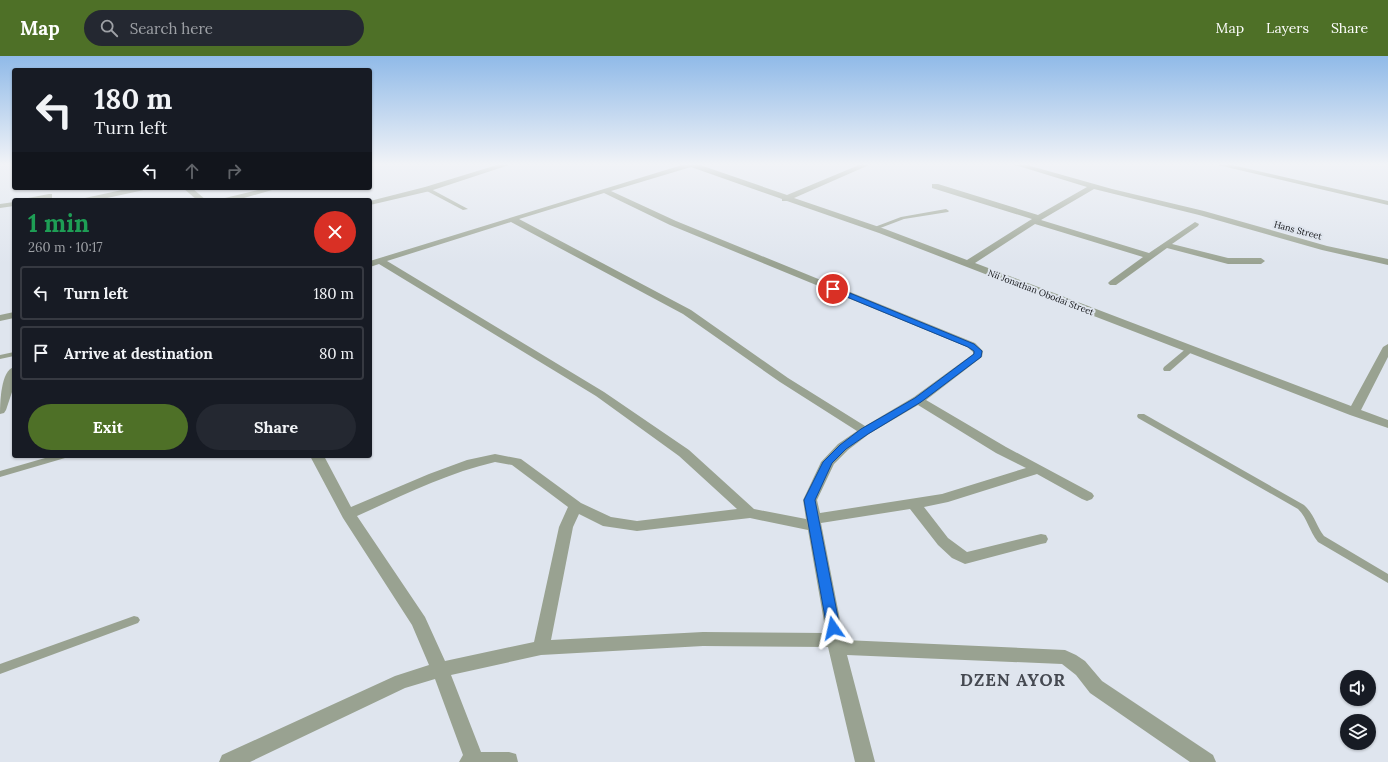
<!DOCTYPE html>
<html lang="en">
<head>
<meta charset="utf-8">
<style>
	:root { --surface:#171b24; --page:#242831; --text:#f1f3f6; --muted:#9ea1a6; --line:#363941; --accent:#4e7027 }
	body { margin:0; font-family:Lora,serif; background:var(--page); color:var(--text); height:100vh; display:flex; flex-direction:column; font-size:15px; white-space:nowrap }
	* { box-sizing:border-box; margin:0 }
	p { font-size:13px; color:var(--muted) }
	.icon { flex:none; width:22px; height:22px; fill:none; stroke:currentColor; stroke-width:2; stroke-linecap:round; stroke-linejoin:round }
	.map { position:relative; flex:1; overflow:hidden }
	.drawer { position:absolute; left:12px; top:142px; width:360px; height:260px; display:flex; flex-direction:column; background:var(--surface); border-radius:4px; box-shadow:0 1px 3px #0004 }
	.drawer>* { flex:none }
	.top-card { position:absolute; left:12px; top:12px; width:360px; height:122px; border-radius:4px; box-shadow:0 1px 3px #0004; background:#171b24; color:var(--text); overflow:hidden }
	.controls { position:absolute; left:1340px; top:614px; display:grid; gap:8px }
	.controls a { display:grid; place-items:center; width:36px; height:36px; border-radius:50%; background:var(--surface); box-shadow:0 1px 3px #0004; font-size:20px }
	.pin { position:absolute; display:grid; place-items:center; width:34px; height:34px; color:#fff; margin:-17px; border:2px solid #fff; border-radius:50%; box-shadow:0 1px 4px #0007 }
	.me { position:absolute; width:44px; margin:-22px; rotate:349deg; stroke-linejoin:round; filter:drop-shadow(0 0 3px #0008) }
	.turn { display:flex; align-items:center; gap:14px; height:84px; padding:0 16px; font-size:18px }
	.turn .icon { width:52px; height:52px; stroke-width:2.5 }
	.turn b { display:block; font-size:28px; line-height:34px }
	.lanes { display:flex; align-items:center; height:38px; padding:0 16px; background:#0003; justify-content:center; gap:20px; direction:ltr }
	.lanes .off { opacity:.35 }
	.round { display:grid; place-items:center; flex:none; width:42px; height:42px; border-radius:21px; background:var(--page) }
	.summary { display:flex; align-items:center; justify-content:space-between; height:68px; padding:0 16px }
	h1 { font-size:24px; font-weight:700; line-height:30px; color:#1e9e55 }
	.cta { display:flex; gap:8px; margin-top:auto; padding:8px 16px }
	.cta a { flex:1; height:46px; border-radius:24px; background:var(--accent); color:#fff; font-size:16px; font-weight:700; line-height:46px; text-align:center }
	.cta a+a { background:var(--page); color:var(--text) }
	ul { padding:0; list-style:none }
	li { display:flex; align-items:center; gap:12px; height:54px; margin:0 8px 6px; padding:0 8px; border:2px solid var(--line); border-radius:4px }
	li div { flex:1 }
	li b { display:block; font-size:15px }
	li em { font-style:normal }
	header { display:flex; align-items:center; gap:24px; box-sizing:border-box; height:56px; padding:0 20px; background:var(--accent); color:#fff }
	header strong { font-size:19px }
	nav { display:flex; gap:22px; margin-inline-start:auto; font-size:14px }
	.search { width:280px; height:36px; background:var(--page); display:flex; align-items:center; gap:10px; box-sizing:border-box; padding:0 14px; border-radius:22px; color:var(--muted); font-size:15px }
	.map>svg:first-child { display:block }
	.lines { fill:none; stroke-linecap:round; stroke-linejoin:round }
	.lane { fill:#99a291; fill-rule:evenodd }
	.street { fill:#99a291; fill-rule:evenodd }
	.route { fill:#1a73e8; stroke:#114b97 }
	.labels { text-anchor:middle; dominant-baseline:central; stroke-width:4; stroke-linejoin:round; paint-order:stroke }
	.far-street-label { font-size:9px; fill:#101215; stroke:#dfe5ee }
	.near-district-label { font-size:17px; font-weight:bold; letter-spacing:1px; fill:#454951; stroke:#dfe5ee }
</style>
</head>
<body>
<header>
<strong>Map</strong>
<div class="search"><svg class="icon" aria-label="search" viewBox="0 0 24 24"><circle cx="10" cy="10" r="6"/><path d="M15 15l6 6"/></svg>Search here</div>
<nav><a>Map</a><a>Layers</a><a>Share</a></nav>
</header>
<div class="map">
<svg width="1388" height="706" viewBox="0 0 1388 706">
	<rect width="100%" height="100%" fill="#dfe5ee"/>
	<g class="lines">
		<g class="lane">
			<polygon points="425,132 429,132 468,153 463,154 425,134"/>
			<polygon points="946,153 949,155 948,156 904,163 875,174 872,172 901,161"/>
			<polygon points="1188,291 1194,291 1195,293 1170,315 1164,315 1163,313 1164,311"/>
			<polygon points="14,296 14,300 0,303 0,299"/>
			<path d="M1138 358H1144L1304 449C1315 459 1316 470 1324 480L1388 518V527L1318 486C1309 475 1308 463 1298 453L1138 362 1137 360Z"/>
			<polygon points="52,400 66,400 65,402 0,421 0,415"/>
			<polygon points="134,560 138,561 140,564 138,567 0,618 0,608"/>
		</g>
		<g class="street">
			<polygon points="497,109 509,109 430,135 370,149 370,145 425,131"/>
			<path d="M682 109H700L787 139 859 109H869L794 142 885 173 967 204 1032 163 932 132V128H938L1038 159 1087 131 1015 109H1027L1112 133 1204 155 1327 190 1388 203V209L1322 194 1199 159 1094 133 1041 164 1149 197 1195 166 1199 168 1198 170 1172 188 1228 202H1261L1265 205 1261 208H1228L1167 192 1116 229H1110L1108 227 1110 225 1143 201 1035 168 975 207 1351 350 1383 291 1388 288V301L1361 354 1388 364V372L1350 359 879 177 787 145H782V143L691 111 611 135 676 165 975 287 983 295 982 301 926 344 1006 391 1092 437 1094 440 1092 443 1087 445 1082 443 1037 418 948 446 924 451 948 482 967 496 1041 478 1046 479 1048 483 1046 487 1041 488 965 508 952 502 938 489 910 453 821 467 844 584 1065 594 1076 599 1085 605 1102 625 1213 699 1216 706H1190L1090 637 1076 619 1062 608 847 599 875 706H855L828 591 703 590 541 599 451 619 481 696H509L516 698 518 706H459L463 699 435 623 405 632 250 706H219L222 699 395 620 429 609 412 569 343 462 310 400H324L351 451 429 418 467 404 495 398 521 403 581 447 611 461 637 465 737 453 679 400 596 340 379 208 370 211V205ZM604 137 670 169 967 291 973 296V298L914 341 865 370 788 322 691 254 519 163ZM511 166 683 258 780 326 857 375 838 388 821 406 803 444 806 463 754 453 689 394 604 336 387 205ZM918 349 996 397 1026 412 942 438 820 457 817 444 834 408 848 394 869 378ZM495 406 512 409 568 451 559 471 534 586 445 605 425 561 357 460C402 440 447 417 495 406ZM579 458 603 470 637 475 750 462 808 474 826 577 703 576 551 584 573 471Z"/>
			<polygon points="1218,109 1232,109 1388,145 1388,149"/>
			<polygon points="131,132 145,132 144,134 98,144 84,144 85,142"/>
			<polygon points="183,132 192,132 206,144 197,144"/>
			<polygon points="266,132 279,132 237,144 224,144 225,142"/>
			<polygon points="49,138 52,138 52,142 41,144 27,144 28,142"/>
			<polygon points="14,146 14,150 0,152 0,148"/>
			<polygon points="14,256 14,262 0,265 0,259"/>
			<path d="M14 311V330L6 354 4 357 0 358C0 346 1 314 14 311Z"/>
		</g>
	</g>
	<linearGradient id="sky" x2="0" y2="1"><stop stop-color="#90bae8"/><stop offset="0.52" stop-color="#f1f3f7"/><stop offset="1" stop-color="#f1f3f7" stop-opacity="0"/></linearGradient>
	<rect width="1388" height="208" fill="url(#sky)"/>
	<polygon class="route" points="830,231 835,231 974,288 982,295 981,301 921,346 868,378 846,393 832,407 815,444 840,572 838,576 833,577 829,576 827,572 804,444 823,406 840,389 861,373 915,342 974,298 974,295 968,291 830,234"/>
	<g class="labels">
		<g class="far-street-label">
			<text transform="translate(1298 174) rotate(15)">Hans Street</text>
			<text transform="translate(1041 236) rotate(21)">Nii Jonathan Obodai Street</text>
		</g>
		<g class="near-district-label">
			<text x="1013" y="624">DZEN AYOR</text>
		</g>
	</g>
</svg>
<div class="controls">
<a><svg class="icon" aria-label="sound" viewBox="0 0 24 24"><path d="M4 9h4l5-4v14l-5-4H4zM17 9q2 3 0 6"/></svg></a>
<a><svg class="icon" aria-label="layers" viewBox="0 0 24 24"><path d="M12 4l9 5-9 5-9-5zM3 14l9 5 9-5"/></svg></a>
</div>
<div class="pin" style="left:833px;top:233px;background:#d93025"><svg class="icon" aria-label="arrive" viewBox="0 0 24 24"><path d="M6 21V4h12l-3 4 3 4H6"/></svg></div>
<svg class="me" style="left:833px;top:572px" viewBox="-20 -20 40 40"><path d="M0-17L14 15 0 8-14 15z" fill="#1a73e8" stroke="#fff" stroke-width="4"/></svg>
<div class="top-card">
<div class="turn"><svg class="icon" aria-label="left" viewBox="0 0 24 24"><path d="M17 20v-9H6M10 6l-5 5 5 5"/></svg><div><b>180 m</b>Turn left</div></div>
<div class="lanes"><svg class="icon" aria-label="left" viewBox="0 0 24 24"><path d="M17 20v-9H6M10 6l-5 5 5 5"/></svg><svg class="icon off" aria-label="ahead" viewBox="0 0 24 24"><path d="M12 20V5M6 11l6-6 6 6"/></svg><svg class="icon off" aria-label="right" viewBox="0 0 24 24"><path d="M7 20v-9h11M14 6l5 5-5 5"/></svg></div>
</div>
<section class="drawer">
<div class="summary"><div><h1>1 min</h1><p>260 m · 10:17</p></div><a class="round" style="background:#d93025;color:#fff"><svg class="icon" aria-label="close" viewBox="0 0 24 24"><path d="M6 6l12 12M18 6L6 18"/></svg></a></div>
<ul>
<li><svg class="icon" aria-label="left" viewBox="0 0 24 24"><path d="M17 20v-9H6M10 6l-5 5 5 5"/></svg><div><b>Turn left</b></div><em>180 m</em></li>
<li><svg class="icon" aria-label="arrive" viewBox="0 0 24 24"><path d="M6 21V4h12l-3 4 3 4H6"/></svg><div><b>Arrive at destination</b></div><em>80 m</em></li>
</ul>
<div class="cta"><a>Exit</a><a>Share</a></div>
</section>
</div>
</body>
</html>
